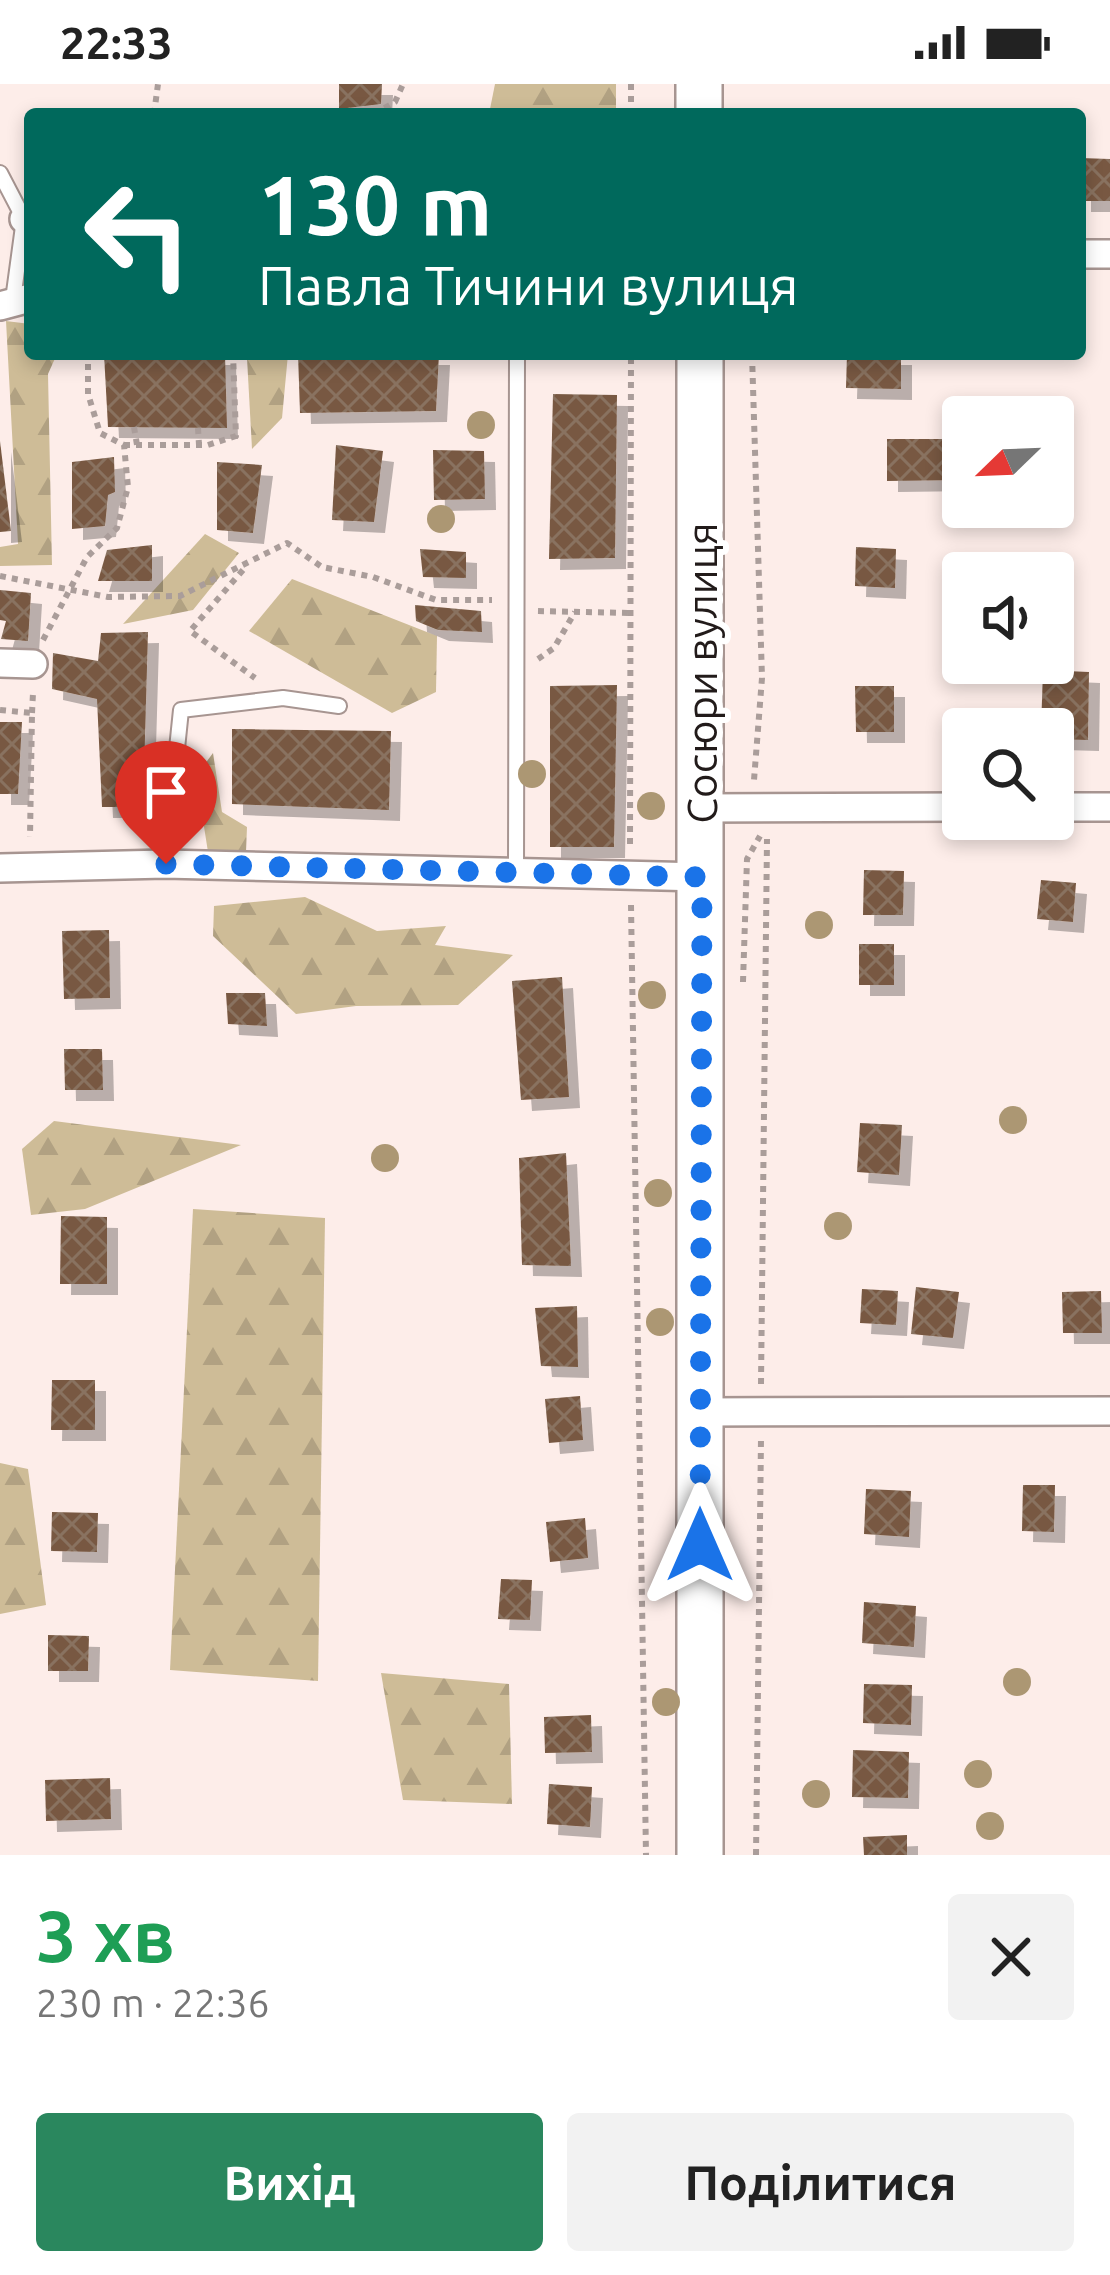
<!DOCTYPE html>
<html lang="uk">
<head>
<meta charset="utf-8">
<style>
	:root { --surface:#fff; --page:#f2f2f2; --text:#222; --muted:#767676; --accent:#2a875e }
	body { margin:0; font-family:Ubuntu,sans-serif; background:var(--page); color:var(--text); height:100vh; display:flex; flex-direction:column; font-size:45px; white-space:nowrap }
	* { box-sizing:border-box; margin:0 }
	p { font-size:39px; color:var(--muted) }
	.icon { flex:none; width:66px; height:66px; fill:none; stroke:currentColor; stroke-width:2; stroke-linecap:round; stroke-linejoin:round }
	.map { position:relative; height:1771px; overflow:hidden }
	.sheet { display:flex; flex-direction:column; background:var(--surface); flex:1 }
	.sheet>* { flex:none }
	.hud { position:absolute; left:24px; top:24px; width:1062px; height:252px; border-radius:12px; box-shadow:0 6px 18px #0003; background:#00695c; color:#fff; overflow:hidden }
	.needle { width:78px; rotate:247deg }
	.controls { position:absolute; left:942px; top:312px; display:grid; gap:24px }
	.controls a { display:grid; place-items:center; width:132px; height:132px; border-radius:12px; background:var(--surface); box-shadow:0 6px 18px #0003; font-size:60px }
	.pin { position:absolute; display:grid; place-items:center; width:102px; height:102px; color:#fff; margin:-123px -51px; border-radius:50% 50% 50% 0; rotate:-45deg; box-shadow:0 0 12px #0007 }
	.pin .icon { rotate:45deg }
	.me { position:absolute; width:132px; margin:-66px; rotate:0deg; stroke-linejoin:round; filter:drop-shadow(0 0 9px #0008) }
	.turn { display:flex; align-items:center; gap:42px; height:252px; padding:0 36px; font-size:54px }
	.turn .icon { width:156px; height:156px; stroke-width:2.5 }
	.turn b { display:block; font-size:84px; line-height:102px }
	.round { display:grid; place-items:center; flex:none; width:126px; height:126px; border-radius:12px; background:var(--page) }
	.headline { display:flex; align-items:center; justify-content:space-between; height:204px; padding:0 36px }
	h1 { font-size:72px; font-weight:700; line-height:90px; color:#1e9e55 }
	.cta { display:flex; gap:24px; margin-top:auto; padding:24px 36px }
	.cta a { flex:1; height:138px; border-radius:12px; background:var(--accent); color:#fff; font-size:48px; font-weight:700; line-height:138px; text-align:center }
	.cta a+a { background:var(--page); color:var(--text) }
	.status { display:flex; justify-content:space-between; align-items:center; height:84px; padding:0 60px; background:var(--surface); direction:ltr }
	.status svg { height:33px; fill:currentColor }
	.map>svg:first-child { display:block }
	.forest { fill:url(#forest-firs) }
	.building { fill:url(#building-cross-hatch); filter:url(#shadow) }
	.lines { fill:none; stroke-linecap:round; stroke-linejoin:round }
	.service-casing { stroke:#a79591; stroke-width:18 }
	.minor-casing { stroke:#a79591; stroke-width:32 }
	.primary-casing { stroke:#a79591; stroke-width:50 }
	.path { stroke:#aa9d9a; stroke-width:6; stroke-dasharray:6 6; stroke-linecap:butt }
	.service { stroke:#fff; stroke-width:14 }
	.minor { stroke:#fff; stroke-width:27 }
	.primary { stroke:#fff; stroke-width:45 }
	.tree { fill:#ac9773 }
	.route { stroke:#1a73e8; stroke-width:21; stroke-dasharray:0 37.8 }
	.labels { text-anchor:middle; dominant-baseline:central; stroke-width:12; stroke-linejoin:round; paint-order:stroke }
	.street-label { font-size:42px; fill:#221b1a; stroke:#fff }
</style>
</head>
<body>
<div class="status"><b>22:33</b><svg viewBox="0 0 49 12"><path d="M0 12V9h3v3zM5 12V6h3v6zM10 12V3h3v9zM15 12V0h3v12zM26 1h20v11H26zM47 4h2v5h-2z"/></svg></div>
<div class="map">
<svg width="1110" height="1771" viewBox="0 0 1110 1771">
	<defs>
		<pattern id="forest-firs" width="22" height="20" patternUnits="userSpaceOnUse" patternTransform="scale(3)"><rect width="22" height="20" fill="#cebc97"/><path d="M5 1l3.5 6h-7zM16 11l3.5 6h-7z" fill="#b1a182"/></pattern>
		<pattern id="building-cross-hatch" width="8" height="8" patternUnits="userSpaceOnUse" patternTransform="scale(3)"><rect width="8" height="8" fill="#785942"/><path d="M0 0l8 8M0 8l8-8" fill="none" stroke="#897260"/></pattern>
		<filter id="shadow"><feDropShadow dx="11" dy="11" stdDeviation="0" flood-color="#0004"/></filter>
	</defs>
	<rect width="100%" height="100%" fill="#fdede9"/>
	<g class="forest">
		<polygon points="495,0 616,0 616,30 489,30"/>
		<polygon points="6,237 30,240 30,270 57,270 48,290 52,481 0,482 0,463 18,460"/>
		<polygon points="251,270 288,270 282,334 252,365 247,274"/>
		<polygon points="205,450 239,469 193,526 123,540"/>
		<polygon points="292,495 437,552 436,608 392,629 249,547"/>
		<polygon points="213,669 222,728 247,743 246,768 208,768 196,692"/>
		<polygon points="305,813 377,847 446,842 435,861 513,871 458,921 356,922 296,930 213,852 214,822"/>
		<polygon points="54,1037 241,1061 85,1125 31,1131 22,1065"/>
		<polygon points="193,1125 325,1134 318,1597 170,1586"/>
		<polygon points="0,1379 28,1385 46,1521 0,1530"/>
		<polygon points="381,1589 509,1600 512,1720 403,1716"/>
	</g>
	<g class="building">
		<polygon points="339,0 382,0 381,20 339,25"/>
		<polygon points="1080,74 1110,75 1110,117 1080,117"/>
		<polygon points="104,270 225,270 227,344 108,343"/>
		<polygon points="298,270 439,270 436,327 300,329"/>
		<polygon points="847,270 901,270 901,305 846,304"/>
		<polygon points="553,310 617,311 615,474 549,475"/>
		<polygon points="887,355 963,355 963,396 887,397"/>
		<polygon points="0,357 11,447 0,448"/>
		<polygon points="336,361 383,367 374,438 332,436"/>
		<polygon points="433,366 484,367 485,415 434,416"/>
		<polygon points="114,373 115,408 108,411 105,442 72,445 72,378"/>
		<polygon points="217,378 262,381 253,449 217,446"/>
		<polygon points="152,461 152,497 98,497 107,466"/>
		<polygon points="856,463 896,465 895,504 855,502"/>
		<polygon points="420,465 466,468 466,494 423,493"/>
		<polygon points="0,506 31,509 28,557 1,555 6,537 0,536"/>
		<polygon points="415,521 481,527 482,548 438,546 416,537"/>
		<polygon points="148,548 143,723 102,723 97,615 52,605 53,569 98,577 101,549"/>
		<polygon points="1043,586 1089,588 1088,656 1053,655 1053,645 1041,645"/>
		<polygon points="617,601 614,763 550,763 550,602"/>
		<polygon points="855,602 894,602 894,648 856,648"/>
		<polygon points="0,638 22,638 18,710 0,710"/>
		<polygon points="232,645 391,647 389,726 232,720"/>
		<polygon points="864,786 904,787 903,831 863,831"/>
		<polygon points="1041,796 1076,799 1073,838 1037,835"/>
		<polygon points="109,846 110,914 64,915 62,847"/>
		<rect x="859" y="860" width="35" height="41"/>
		<polygon points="562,893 569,1013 521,1016 512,897"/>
		<polygon points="226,909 265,909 267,942 228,940"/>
		<polygon points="64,965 102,965 103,1006 65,1006"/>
		<polygon points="860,1039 902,1041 899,1091 857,1088"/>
		<polygon points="566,1069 571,1182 522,1181 519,1074"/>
		<polygon points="61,1132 107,1133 107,1200 60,1200"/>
		<polygon points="916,1203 959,1208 953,1254 911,1250"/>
		<polygon points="862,1205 898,1207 896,1241 860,1239"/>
		<polygon points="1101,1207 1102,1249 1063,1249 1062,1208"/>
		<polygon points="577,1222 578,1283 541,1282 535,1224"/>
		<polygon points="52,1296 95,1296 95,1346 51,1346"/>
		<polygon points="580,1312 583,1356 549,1359 545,1315"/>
		<polygon points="1023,1401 1055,1401 1054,1448 1022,1447"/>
		<polygon points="866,1405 911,1407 909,1453 864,1450"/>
		<polygon points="52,1428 98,1429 97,1468 51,1467"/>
		<polygon points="585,1434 588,1474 550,1478 546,1438"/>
		<polygon points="501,1495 532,1496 530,1536 498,1535"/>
		<polygon points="864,1518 916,1522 914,1563 862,1559"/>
		<polygon points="48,1551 89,1552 88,1587 48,1587"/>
		<polygon points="864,1600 912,1601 911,1641 863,1639"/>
		<polygon points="591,1631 592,1668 545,1669 544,1633"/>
		<polygon points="853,1666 909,1668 908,1714 852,1713"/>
		<polygon points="110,1694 111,1735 46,1737 45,1696"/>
		<polygon points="549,1700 592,1703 590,1743 547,1740"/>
		<polygon points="907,1751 907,1771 864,1771 863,1753"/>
	</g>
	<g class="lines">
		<g class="service-casing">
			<g id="service">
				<polyline points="0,89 24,135 13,216"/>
				<polyline points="165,780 181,626 283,614 339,622"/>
				<polyline points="516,789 517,270"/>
			</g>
		</g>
		<g class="minor-casing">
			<g id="minor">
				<polyline points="24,135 30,134"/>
				<polyline points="1080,170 1110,170"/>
				<polyline points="0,222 30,214"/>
				<polyline points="0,579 33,580"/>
				<polyline points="1053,723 1110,723"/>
				<polyline points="703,724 963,723"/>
				<polyline points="0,784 165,780 702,793"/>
				<polyline points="701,1328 1110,1327"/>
			</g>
		</g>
		<g class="primary-casing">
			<g id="primary">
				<polyline points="699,0 699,30"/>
				<polyline points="700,1771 700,270"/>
			</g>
		</g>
		<g class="path">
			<polyline points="631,0 631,30"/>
			<polyline points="154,30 158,0"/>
			<polyline points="374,30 395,18 403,0"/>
			<polyline points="752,270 762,594 754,696"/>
			<polyline points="134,343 137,361"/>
			<polyline points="198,344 199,361"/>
			<polyline points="124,361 208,361 236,352 233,270"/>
			<polyline points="243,486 190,547 255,594"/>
			<polyline points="0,492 108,513 180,512 287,459 322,483 373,493 436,516 492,516"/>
			<polyline points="538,527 630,529"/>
			<polyline points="43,556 87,473 117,444 128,403 124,361 100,349 88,310 88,270"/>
			<polyline points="538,575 554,564 575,528"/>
			<polyline points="0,626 32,629 30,753"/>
			<polyline points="32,629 33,609"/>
			<polyline points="630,760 631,270"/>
			<polyline points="631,821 646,1771"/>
			<polyline points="743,898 747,775 760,752"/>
			<polyline points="761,1300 767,755"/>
			<polyline points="756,1771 761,1355"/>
		</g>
		<use href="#service" class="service"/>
		<use href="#minor" class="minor"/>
		<use href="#primary" class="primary"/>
	</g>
	<g class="tree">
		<circle cx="481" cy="341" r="14"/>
		<circle cx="441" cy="435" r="14"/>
		<circle cx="532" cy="690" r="14"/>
		<circle cx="651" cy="722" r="14"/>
		<circle cx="819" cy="841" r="14"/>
		<circle cx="652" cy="911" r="14"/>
		<circle cx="1013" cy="1036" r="14"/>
		<circle cx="385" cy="1074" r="14"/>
		<circle cx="658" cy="1109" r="14"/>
		<circle cx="838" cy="1142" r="14"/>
		<circle cx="660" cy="1238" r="14"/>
		<circle cx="1017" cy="1598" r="14"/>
		<circle cx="666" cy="1618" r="14"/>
		<circle cx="978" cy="1690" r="14"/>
		<circle cx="816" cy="1710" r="14"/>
		<circle cx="990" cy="1742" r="14"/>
	</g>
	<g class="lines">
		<polyline class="route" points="166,780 702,793 700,1461"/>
	</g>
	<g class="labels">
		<g class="street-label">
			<text transform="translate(701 589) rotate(-90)">Сосюри вулиця</text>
		</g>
	</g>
</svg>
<div class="controls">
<a><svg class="needle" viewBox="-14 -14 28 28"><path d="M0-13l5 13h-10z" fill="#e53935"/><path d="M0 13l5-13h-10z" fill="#767676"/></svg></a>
<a><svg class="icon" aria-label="sound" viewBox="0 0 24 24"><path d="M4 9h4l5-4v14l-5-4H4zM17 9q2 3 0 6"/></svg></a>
<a><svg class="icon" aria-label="search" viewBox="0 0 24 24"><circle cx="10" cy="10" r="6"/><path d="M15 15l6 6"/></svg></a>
</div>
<div class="pin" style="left:166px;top:780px;background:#d93025"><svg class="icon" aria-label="arrive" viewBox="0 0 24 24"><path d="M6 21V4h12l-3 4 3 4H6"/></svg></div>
<svg class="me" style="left:700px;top:1461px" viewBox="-20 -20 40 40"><path d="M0-17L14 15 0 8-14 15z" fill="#1a73e8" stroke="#fff" stroke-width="4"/></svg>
<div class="hud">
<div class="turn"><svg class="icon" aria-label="left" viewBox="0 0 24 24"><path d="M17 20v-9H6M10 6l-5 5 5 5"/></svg><div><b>130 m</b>Павла Тичини вулиця</div></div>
</div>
</div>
<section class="sheet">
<div class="headline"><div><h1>3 хв</h1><p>230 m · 22:36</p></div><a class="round"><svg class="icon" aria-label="close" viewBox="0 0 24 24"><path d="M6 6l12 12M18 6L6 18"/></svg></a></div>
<div class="cta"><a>Вихід</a><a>Поділитися</a></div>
</section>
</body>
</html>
